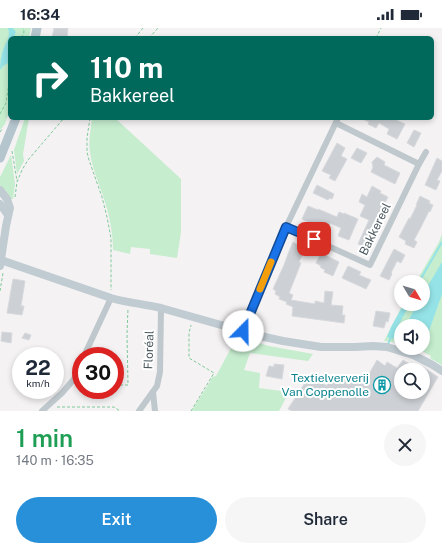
<!DOCTYPE html>
<html lang="en">
<head>
<meta charset="utf-8">
<style>
	:root { --surface:#fff; --page:#f6f6f7; --text:#1f2937; --muted:#747a83; --accent:#2790d9 }
	body { margin:0; font-family:"Public Sans",sans-serif; background:var(--page); color:var(--text); height:100vh; display:flex; flex-direction:column; font-size:15px; white-space:nowrap }
	* { box-sizing:border-box; margin:0 }
	p { font-size:13px; color:var(--muted) }
	.icon { flex:none; width:22px; height:22px; fill:none; stroke:currentColor; stroke-width:2; stroke-linecap:round; stroke-linejoin:round }
	.map { position:relative; height:383px; overflow:hidden }
	.side { display:flex; flex-direction:column; background:var(--surface); flex:1 }
	.side>* { flex:none }
	.top-card { position:absolute; left:8px; top:8px; width:426px; height:84px; border-radius:6px; box-shadow:0 2px 6px #0003; background:#00695c; color:#fff; overflow:hidden }
	.needle { width:26px; rotate:128deg }
	.controls { position:absolute; left:394px; top:247px; display:grid; gap:8px }
	.controls a { display:grid; place-items:center; width:36px; height:36px; border-radius:50%; background:var(--surface); box-shadow:0 2px 6px #0003; font-size:20px }
	.speed { position:absolute; left:12px; top:319px; display:flex; gap:8px; font-size:20px; font-weight:700; text-align:center }
	.speed>* { display:grid; place-content:center; width:52px; height:52px; border-radius:50%; background:var(--surface); box-shadow:0 2px 6px #0003; line-height:1 }
	.speed small { font-size:10px; font-weight:400 }
	.speed .limit { border:6px solid #d22; background:#fff; color:#111 }
	.pin { position:absolute; display:grid; place-items:center; width:34px; height:34px; color:#fff; margin:-17px; border-radius:8px; box-shadow:0 2px 6px #0006 }
	.me { position:absolute; width:44px; margin:-22px; rotate:22deg; stroke-linejoin:round; filter:drop-shadow(0 0 3px #0008) }
	.turn { display:flex; align-items:center; gap:14px; height:84px; padding:0 16px; font-size:18px }
	.turn .icon { width:52px; height:52px; stroke-width:2.5 }
	.turn b { display:block; font-size:28px; line-height:34px }
	.round { display:grid; place-items:center; flex:none; width:42px; height:42px; border-radius:21px; background:var(--page) }
	.head { display:flex; align-items:center; justify-content:space-between; height:68px; padding:0 16px }
	h1 { font-size:24px; font-weight:600; line-height:30px; color:#1e9e55 }
	.primary-button { display:flex; gap:8px; margin-top:auto; padding:8px 16px }
	.primary-button a { flex:1; height:46px; border-radius:24px; background:var(--accent); color:#fff; font-size:16px; font-weight:600; line-height:46px; text-align:center }
	.primary-button a+a { background:var(--page); color:var(--text) }
	.status { display:flex; justify-content:space-between; align-items:center; height:28px; padding:0 20px; background:var(--surface); direction:ltr }
	.status svg { height:11px; fill:currentColor }
	.map>svg:first-child { display:block }
	.green { fill:#c5edce }
	.water { fill:#95e3e7 }
	.lines { fill:none; stroke-linecap:round; stroke-linejoin:round }
	.stream { stroke:#95e3e7; stroke-width:2 }
	.building { fill:#cdd0d4; stroke:#d7d9dd }
	.path { stroke:#7fc999; stroke-width:1; stroke-dasharray:3 2; stroke-linecap:butt }
	.street { stroke:#bfc8cd; stroke-width:6 }
	.secondary { stroke:#c0cbd2; stroke-width:8 }
	.primary { stroke:#b4c5ce; stroke-width:9 }
	.route-casing { stroke:#114b97; stroke-width:10 }
	.route { stroke:#1a73e8; stroke-width:7 }
	.slow { stroke:#f59e0b; stroke-width:7 }
	.labels { text-anchor:middle; dominant-baseline:central; stroke-width:4; stroke-linejoin:round; paint-order:stroke }
	.street-label { font-size:12px; fill:#4b585f; stroke:#fff }
	.culture-label { font-size:12px; fill:#0d838f; stroke:#fff; text-anchor:end }
</style>
</head>
<body>
<div class="status"><b>16:34</b><svg viewBox="0 0 49 12"><path d="M0 12V9h3v3zM5 12V6h3v6zM10 12V3h3v9zM15 12V0h3v12zM26 1h20v11H26zM47 4h2v5h-2z"/></svg></div>
<div class="map">
<svg width="442" height="383" viewBox="0 0 442 383">
	<rect width="100%" height="100%" fill="#f4f2f3"/>
	<g class="green">
		<polygon points="0,0 31,0 29,10 10,10 10,81 5,96 0,102"/>
		<polygon points="25,90 29,90 23,126 24,133 17,146 14,122"/>
		<path d="M92 90H115L181 151V204L177 230 150 226V221L131 219 130 226 113 222C113 206 110 190 105 174 100 157 92 141 90 124 88 113 91 101 92 90Z"/>
		<polygon points="11,127 15,156 13,171 11,171 6,163 0,157 0,149"/>
		<polygon points="442,206 442,337 430,330 431,328 417,320 423,320 423,298 401,298 401,315 384,313 403,276 423,276 423,254 416,254 439,214"/>
		<path d="M237 309 269 318 313 326 308 333 250 325 244 342 260 345 259 360 289 364 279 383H192C198 371 207 361 212 349L216 348Z"/>
	</g>
	<g class="water">
		<path d="M8 0H13L16 4 13 10H10V26L8 35 3 38 0 42C0 35 1 29 3 22 6 14 11 9 8 0Z"/>
		<polygon points="442,234 442,266 424,317 423,316 423,298 406,298 417,276 423,276 423,266"/>
		<polygon points="404,276 410,276 398,298 393,311 387,309 391,299"/>
	</g>
	<g class="lines">
		<g class="stream">
			<polyline points="419,254 442,214"/>
			<polyline points="388,317 391,308"/>
		</g>
	</g>
	<g class="building">
		<polygon points="54,0 68,0 67,10 52,10"/>
		<polygon points="360,90 392,90 405,96 397,111 387,106 389,101 379,95 376,100 368,96 369,94"/>
		<polygon points="414,102 421,105 414,119 407,115"/>
		<polygon points="337,115 345,120 341,128 347,131 335,153 329,150 331,147 322,143"/>
		<polygon points="357,120 367,125 361,135 351,130"/>
		<polygon points="377,129 385,134 384,137 400,145 395,156 371,144 373,139 372,134"/>
		<polygon points="437,130 442,133 442,143 437,152 440,153 436,162 425,157"/>
		<polygon points="317,157 334,166 332,171 329,170 328,172 313,165"/>
		<polygon points="372,158 381,163 380,165 388,169 371,203 373,204 366,220 358,216 369,192 360,188 365,177 359,174 362,166 367,169"/>
		<polygon points="420,168 430,173 429,175 433,177 430,184 429,183 420,201 414,212 417,214 414,220 405,216 406,213 399,209 409,190 410,191 417,177 416,177"/>
		<polygon points="308,178 318,182 318,181 337,189 339,184 344,186 344,185 358,191 349,212 338,208 341,200 330,195 326,203 302,191"/>
		<polygon points="293,214 305,221 299,234 301,235 289,265 293,267 291,272 315,276 315,273 324,275 325,263 333,264 331,277 343,278 342,287 345,287 344,295 292,288 293,279 286,276 287,274 279,271 280,269 275,266 276,263 273,261 284,237 288,226"/>
		<polygon points="394,221 405,227 401,235 397,233 391,245 392,246 389,252 380,248"/>
		<polygon points="321,225 339,234 333,248 324,244 325,242 320,239 321,238 316,235"/>
		<polygon points="348,238 361,244 359,247 371,252 366,261 342,250"/>
		<polygon points="13,251 25,253 21,278 24,278 22,287 7,285"/>
		<polygon points="376,283 390,285 388,294 386,293 384,300 373,298"/>
		<polygon points="2,304 12,305 11,315 1,313"/>
		<polygon points="25,305 31,307 29,312 22,310"/>
		<polygon points="377,332 385,338 387,334 397,340 403,332 419,342 401,342 401,364 423,364 423,339 438,349 418,383 292,383 288,381 310,347 327,358 328,351 332,352 332,349 365,353"/>
		<polygon points="274,336 284,337 282,351 266,348 269,338 274,339"/>
	</g>
	<g class="lines">
		<g class="path">
			<polyline points="22,10 24,4 23,0"/>
			<polyline points="135,10 143,0"/>
			<polyline points="149,10 158,0"/>
			<polyline points="376,10 381,0"/>
			<polyline points="0,86 6,75 10,48"/>
			<polyline points="90,90 87,110 87,124 89,132 102,169 107,189 111,210 111,262"/>
			<polyline points="0,104 3,100"/>
			<polyline points="12,123 17,153"/>
			<polyline points="15,169 17,154 22,142 28,132 64,90"/>
			<polyline points="0,263 3,245"/>
			<polyline points="115,357 128,357 127,306 128,281"/>
			<polyline points="57,379 114,379 120,383"/>
			<polyline points="191,383 214,345 189,330 189,305 191,297"/>
		</g>
		<g class="street">
			<polyline points="336,95 419,136"/>
			<polyline points="286,199 370,237 419,136 426,124"/>
			<polyline points="243,303 286,199 338,90"/>
			<polyline points="84,328 111,270"/>
			<polyline points="153,364 155,383"/>
			<polyline points="42,383 62,365 74,351 81,335"/>
			<polyline points="139,383 157,358 160,344 161,280"/>
		</g>
		<g class="secondary">
			<polyline points="0,162 7,171 10,180 6,198 0,238"/>
			<polyline points="0,176 8,187"/>
			<path d="M1 232 111 270C128 275 145 276 161 280L260 308 283 313 321 319H355L373 318 387 319 413 327 431 336 442 343"/>
		</g>
		<g class="primary">
			<polyline points="35,10 37,0"/>
			<polyline points="0,130 16,90"/>
		</g>
	</g>
	<g class="lines">
		<g class="route-casing">
			<polyline id="route" points="243,303 286,199 314,211"/>
		</g>
		<use href="#route" class="route"/>
		<polyline class="slow" points="260,261 271,234"/>
	</g>
	<defs>
		<g id="building-ring" transform="scale(0.9)"><circle r="9.5" fill="#fff" stroke="#0f9aa8" stroke-width="1.5"/><path d="M-4-6H4V6H1V3H-1V6H-4ZM-2.5-4.3h1.7v1.8h-1.7ZM.8-4.3h1.7v1.8H.8ZM-2.5-1h1.7V.8h-1.7ZM.8-1h1.7V.8H.8Z" fill="#0f9aa8"/></g>
	</defs>
	<g fill-rule="evenodd">
		<use href="#building-ring" x="382" y="357"/>
	</g>
	<g class="labels">
		<g class="street-label">
			<text transform="translate(375 201) rotate(-64)">Bakkereel</text>
			<text transform="translate(149 322) rotate(-88)">Floréal</text>
		</g>
		<g class="culture-label">
			<text x="369" y="350">Textielververij<tspan x="369" dy="14">Van Coppenolle</tspan></text>
		</g>
	</g>
</svg>
<div class="controls">
<a><svg class="needle" viewBox="-14 -14 28 28"><path d="M0-13l5 13h-10z" fill="#e53935"/><path d="M0 13l5-13h-10z" fill="#747a83"/></svg></a>
<a><svg class="icon" aria-label="sound" viewBox="0 0 24 24"><path d="M4 9h4l5-4v14l-5-4H4zM17 9q2 3 0 6"/></svg></a>
<a><svg class="icon" aria-label="search" viewBox="0 0 24 24"><circle cx="10" cy="10" r="6"/><path d="M15 15l6 6"/></svg></a>
</div>
<div class="speed"><div>22<small>km/h</small></div><div class="limit">30</div></div>
<div class="pin" style="left:314px;top:211px;background:#d93025"><svg class="icon" aria-label="arrive" viewBox="0 0 24 24"><path d="M6 21V4h12l-3 4 3 4H6"/></svg></div>
<svg class="me" style="left:243px;top:303px" viewBox="-20 -20 40 40"><circle r="19" fill="#fff"/><path d="M0-13L10 11 0 6-10 11z" fill="#1a73e8"/></svg>
<div class="top-card">
<div class="turn"><svg class="icon" aria-label="right" viewBox="0 0 24 24"><path d="M7 20v-9h11M14 6l5 5-5 5"/></svg><div><b>110 m</b>Bakkereel</div></div>
</div>
</div>
<section class="side">
<div class="head"><div><h1>1 min</h1><p>140 m · 16:35</p></div><a class="round"><svg class="icon" aria-label="close" viewBox="0 0 24 24"><path d="M6 6l12 12M18 6L6 18"/></svg></a></div>
<div class="primary-button"><a>Exit</a><a>Share</a></div>
</section>
</body>
</html>
